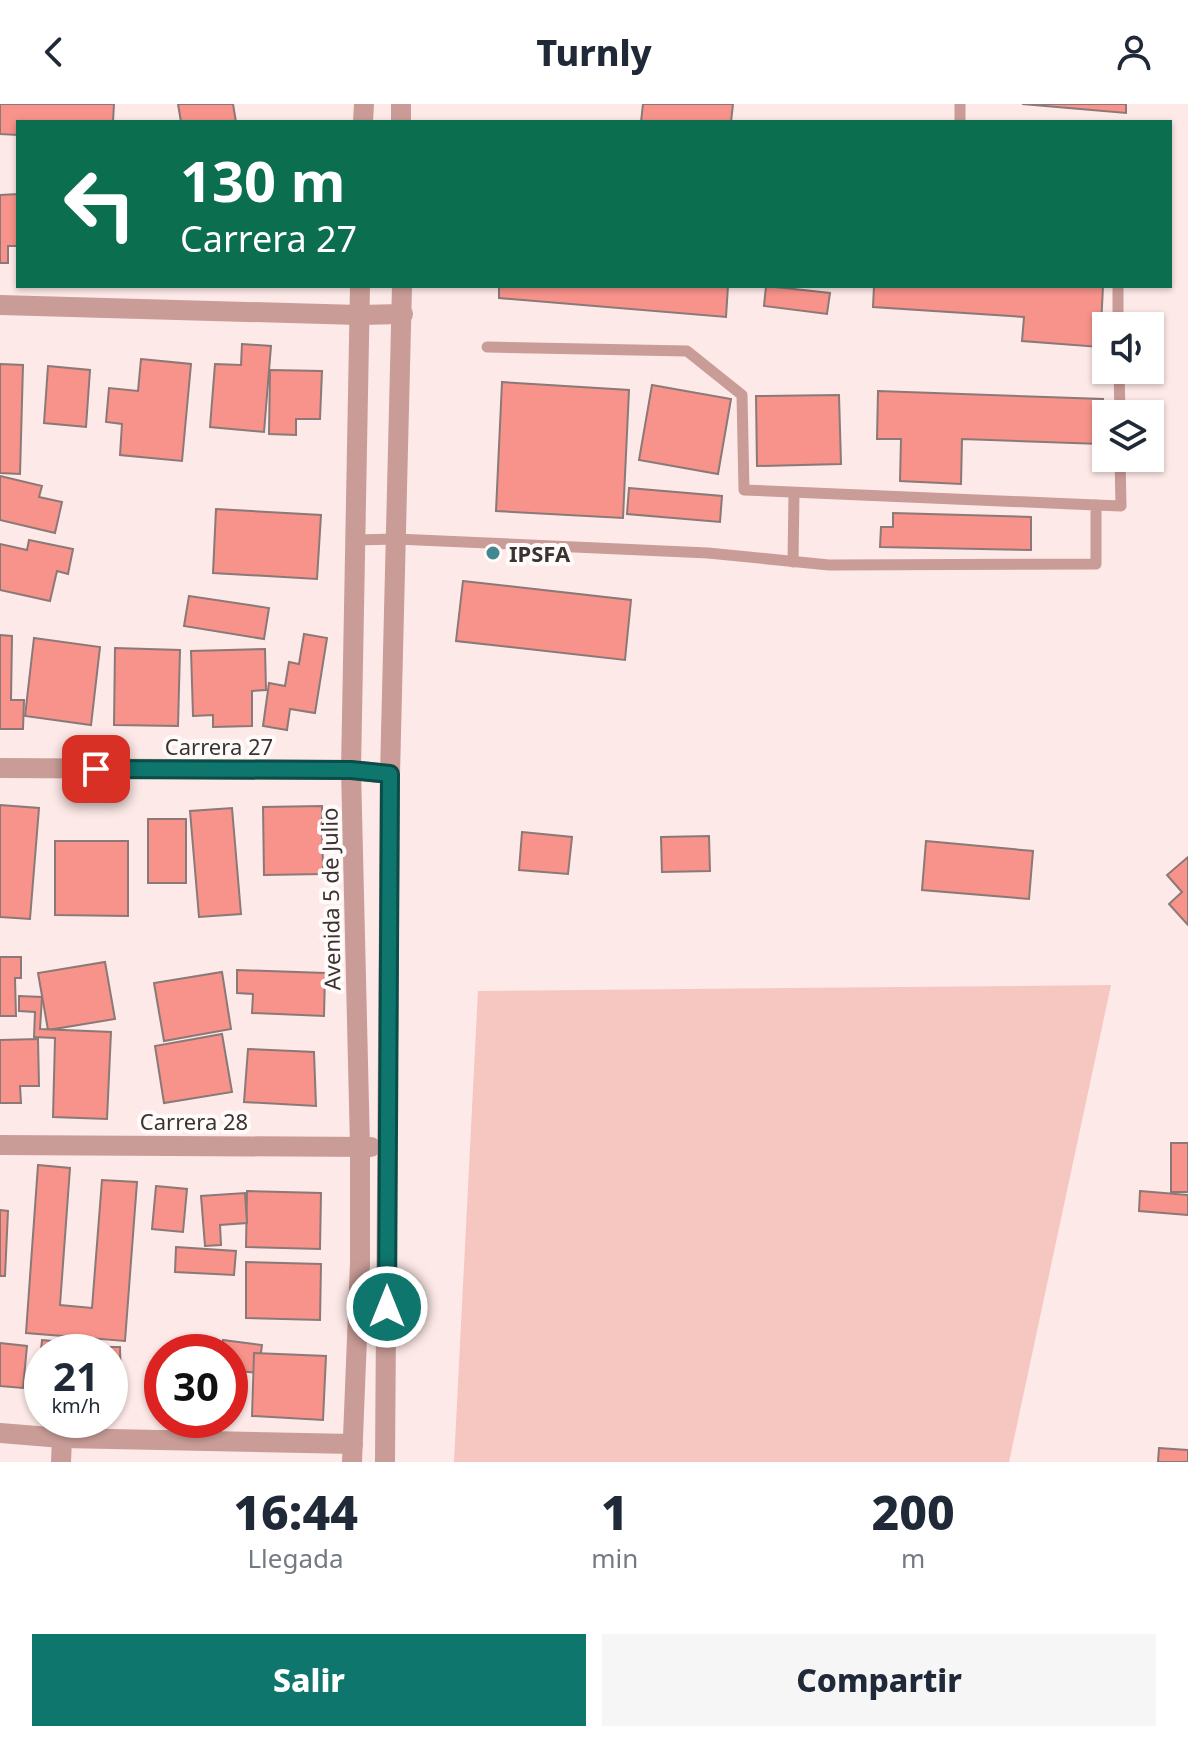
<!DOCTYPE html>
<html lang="es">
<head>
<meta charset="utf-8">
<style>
	:root { --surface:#fff; --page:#f6f6f7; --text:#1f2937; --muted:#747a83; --accent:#0f766e }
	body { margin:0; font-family:"Noto Sans",sans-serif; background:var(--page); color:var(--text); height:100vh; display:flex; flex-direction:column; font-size:30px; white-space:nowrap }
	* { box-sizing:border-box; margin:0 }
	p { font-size:26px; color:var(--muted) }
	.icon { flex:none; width:44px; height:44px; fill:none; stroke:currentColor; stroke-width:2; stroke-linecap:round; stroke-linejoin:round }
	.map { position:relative; height:1358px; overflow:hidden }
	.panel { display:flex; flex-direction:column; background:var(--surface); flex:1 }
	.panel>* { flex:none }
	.banner { position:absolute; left:16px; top:16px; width:1156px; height:168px; border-radius:0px; box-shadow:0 2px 6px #0004; background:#0b6e4f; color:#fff; overflow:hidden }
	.controls { position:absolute; left:1092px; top:208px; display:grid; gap:16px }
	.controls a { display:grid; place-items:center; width:72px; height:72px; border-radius:0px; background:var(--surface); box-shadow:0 2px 6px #0004; font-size:40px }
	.speed { position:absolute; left:24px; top:1230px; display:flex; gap:16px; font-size:40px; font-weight:700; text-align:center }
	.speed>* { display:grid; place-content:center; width:104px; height:104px; border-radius:50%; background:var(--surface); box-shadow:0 2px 6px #0004; line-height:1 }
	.speed small { font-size:20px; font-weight:400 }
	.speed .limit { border:12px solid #d22; background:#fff; color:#111 }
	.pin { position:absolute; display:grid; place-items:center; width:68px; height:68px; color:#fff; margin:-34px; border-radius:16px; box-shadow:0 4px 12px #0006 }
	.me { position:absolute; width:88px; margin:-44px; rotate:0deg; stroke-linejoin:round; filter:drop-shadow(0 0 6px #0008) }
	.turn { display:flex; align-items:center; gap:28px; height:168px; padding:0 32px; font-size:36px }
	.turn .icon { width:104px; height:104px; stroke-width:2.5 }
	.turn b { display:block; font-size:56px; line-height:68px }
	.eta { display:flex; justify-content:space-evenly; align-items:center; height:136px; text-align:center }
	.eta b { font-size:48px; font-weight:800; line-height:56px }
	.action { display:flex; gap:16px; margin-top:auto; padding:16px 32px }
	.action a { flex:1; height:92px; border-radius:0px; background:var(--accent); color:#fff; font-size:32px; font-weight:800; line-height:92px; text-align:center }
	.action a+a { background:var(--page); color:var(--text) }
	header { display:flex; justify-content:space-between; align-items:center; height:104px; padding:0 32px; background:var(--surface); font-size:36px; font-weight:800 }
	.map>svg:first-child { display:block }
	.green { fill:#f6c6c1 }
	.building { fill:#f7938a; stroke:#8a7977; stroke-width:2 }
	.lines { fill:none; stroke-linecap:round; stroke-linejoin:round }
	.service { stroke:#c99c97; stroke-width:11 }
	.minor { stroke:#c99c97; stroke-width:20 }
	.route-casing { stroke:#0a4d48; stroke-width:20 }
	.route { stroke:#0f766e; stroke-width:14 }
	.poi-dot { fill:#418891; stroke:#fffbfa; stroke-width:3 }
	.labels { text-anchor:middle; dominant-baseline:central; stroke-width:8; stroke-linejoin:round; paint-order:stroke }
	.poi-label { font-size:22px; font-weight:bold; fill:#3b3332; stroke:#fffbfa; text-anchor:start }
	.street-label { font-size:22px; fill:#3b3332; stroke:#fffbfa }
</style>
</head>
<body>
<header><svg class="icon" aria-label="back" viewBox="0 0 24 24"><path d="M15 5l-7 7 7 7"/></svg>Turnly<svg class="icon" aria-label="person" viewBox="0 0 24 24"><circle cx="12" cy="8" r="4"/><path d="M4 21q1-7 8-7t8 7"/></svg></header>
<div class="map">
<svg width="1188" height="1358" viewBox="0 0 1188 1358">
	<rect width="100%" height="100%" fill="#fde9e7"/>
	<polygon class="green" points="1111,881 1009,1358 454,1358 478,887"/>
	<g class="building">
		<polygon points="0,0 114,0 113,18 18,18 18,31 0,30"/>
		<polygon points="178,0 233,0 236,18 181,18"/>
		<polygon points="643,0 733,0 731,18 641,18"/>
		<polygon points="1022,0 1126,0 1126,9"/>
		<polygon points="18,90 18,142 8,142 8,159 0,159 0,91"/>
		<polygon points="499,182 728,182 726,213 499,194"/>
		<polygon points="766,182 830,189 827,210 764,202"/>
		<polygon points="874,182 1103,182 1100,243 1022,237 1024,213 873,203"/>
		<polygon points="242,240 271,242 264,328 210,323 215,260 241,261"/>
		<polygon points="141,255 191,260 182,357 120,351 122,320 106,318 109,284 138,287"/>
		<polygon points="0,260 23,261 20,370 0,369"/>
		<polygon points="48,262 90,266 86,323 44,319"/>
		<polygon points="270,266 322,267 320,315 296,315 296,331 269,330"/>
		<polygon points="502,278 629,286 623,414 496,407"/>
		<polygon points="652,281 731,295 718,370 639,356"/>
		<polygon points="878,287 1103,295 1101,340 962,335 961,380 900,377 901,335 877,335"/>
		<polygon points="839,291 841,360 757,362 756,292"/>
		<polygon points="0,372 42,382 39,393 62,398 55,429 0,416"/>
		<polygon points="629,384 722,392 720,418 627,410"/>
		<polygon points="216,405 321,411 317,475 213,469"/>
		<polygon points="893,409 1031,413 1031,446 880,443 881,423 893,423"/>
		<polygon points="29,436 73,445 68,470 57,467 50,497 0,486 0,440 27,446"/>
		<polygon points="463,477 631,496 625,556 456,537"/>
		<polygon points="189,492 269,504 264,535 184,522"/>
		<polygon points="304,530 327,534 315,609 290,605 287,626 263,622 269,579 285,582 289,558 299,560"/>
		<polygon points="0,531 12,532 11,596 24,596 23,625 0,625"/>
		<polygon points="34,534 100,543 91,621 25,612"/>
		<polygon points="115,544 180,546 178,622 114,621"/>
		<polygon points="265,545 266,586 252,587 252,622 213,623 213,611 193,612 191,547"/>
		<polygon points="0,701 39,704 30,815 0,813"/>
		<polygon points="322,702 323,770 264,771 263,703"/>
		<polygon points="232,704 241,810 199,813 190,707"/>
		<rect x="148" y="715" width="38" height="64"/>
		<polygon points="522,728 572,733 568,770 519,766"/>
		<polygon points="709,732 710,767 662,768 661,733"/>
		<polygon points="55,737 128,737 128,812 55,811"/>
		<polygon points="926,737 1033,747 1029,795 922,786"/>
		<polygon points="1188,753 1188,821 1169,800 1182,788 1167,771"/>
		<polygon points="0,853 21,853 21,874 15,874 16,912 0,912"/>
		<polygon points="105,858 115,915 48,926 38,869"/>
		<polygon points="237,866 325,869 324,912 252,909 253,890 237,889"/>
		<polygon points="222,868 231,925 164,937 154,879"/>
		<polygon points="19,892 42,893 40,925 111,928 107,1015 53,1013 55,934 34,933 35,908 19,907"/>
		<polygon points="222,930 232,988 164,999 155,942"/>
		<polygon points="38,935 39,982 20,982 21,999 0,999 0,936"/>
		<polygon points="248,945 314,948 316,1002 244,998"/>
		<rect x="1171" y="1039" width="17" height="49"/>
		<polygon points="38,1061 70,1064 60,1201 92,1204 102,1076 137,1078 125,1237 26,1229"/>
		<polygon points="156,1082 187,1085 183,1128 152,1125"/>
		<polygon points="247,1087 321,1089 320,1145 246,1143"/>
		<polygon points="1140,1087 1188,1091 1188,1111 1139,1107"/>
		<polygon points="245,1089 247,1119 220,1121 221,1141 205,1142 201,1092"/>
		<polygon points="0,1106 8,1107 5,1172 0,1172"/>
		<polygon points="176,1143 236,1147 234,1171 175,1168"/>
		<polygon points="246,1158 321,1160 320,1216 246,1214"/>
		<polygon points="42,1236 73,1239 72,1248 42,1248 42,1279 38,1279"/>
		<polygon points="223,1236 262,1241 258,1269 230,1266 230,1248 222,1248"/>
		<polygon points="0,1239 27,1242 23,1284 0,1282"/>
		<polygon points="91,1243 120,1243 121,1284 110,1284 110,1248 91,1248"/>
		<polygon points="254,1249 326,1252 323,1316 252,1312"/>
		<polygon points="162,1250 162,1291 157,1290"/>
		<polygon points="1159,1344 1188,1346 1188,1358 1158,1358"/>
	</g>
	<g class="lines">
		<g class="service">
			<polyline points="960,0 960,18"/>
			<polyline points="1118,182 1118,222"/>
			<polyline points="1119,266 1120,310"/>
			<polyline points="1096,401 1121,402 1120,354"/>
			<polyline points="355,436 396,435 708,449 829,461 1096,460 1096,401 744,386 742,291 687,247 487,243"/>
			<polyline points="793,458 794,389"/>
		</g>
		<g class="minor">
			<polyline points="401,0 401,18"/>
			<polyline points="363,18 364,0"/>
			<polyline points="0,201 359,211 403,210"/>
			<polyline points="0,664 351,666 390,670"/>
			<polyline points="0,1041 371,1043"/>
			<polyline points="0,1329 62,1334 353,1340"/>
			<polyline points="61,1358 62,1334"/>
			<polyline points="352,1358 360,1159 360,1042 351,666 360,182"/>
			<polyline points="385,1358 390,670 402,182"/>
		</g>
	</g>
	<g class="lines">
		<g class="route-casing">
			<polyline id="route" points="96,665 351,666 390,670 387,1203"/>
		</g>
		<use href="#route" class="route"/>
	</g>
	<circle class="poi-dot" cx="493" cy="449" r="8"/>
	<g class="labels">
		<g class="poi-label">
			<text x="509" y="449">IPSFA</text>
		</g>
		<g class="street-label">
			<text x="219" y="642">Carrera 27</text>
			<text transform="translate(330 795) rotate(-91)">Avenida 5 de Julio</text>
			<text x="194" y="1017">Carrera 28</text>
		</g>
	</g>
</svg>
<div class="controls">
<a><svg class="icon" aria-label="sound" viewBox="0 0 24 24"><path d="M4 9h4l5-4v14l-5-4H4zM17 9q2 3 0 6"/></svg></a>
<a><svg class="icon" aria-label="layers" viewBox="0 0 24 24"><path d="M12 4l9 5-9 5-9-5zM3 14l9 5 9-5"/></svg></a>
</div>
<div class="speed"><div>21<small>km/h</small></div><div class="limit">30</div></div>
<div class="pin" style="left:96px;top:665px;background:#d93025"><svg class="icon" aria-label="arrive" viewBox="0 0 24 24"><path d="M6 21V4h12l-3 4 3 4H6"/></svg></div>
<svg class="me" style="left:387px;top:1203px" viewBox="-20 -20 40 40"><circle r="17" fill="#0f766e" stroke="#fff" stroke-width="3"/><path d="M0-11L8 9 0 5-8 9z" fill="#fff"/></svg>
<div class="banner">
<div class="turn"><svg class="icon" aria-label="left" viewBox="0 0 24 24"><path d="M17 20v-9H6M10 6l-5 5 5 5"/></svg><div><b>130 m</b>Carrera 27</div></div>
</div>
</div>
<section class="panel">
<div class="eta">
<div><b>16:44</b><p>Llegada</p></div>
<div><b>1</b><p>min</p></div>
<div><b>200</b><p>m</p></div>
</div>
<div class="action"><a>Salir</a><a>Compartir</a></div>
</section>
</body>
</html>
